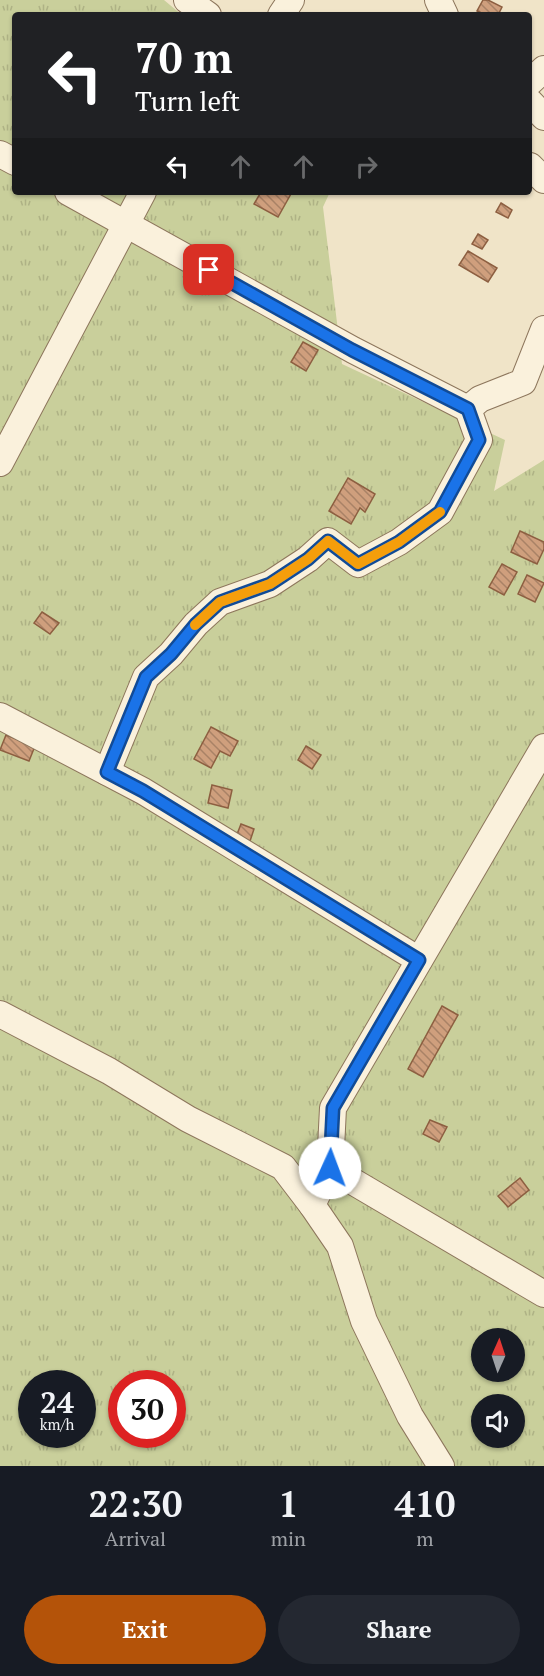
<!DOCTYPE html>
<html lang="en">
<head>
<meta charset="utf-8">
<style>
	:root { --surface:#171b24; --page:#242831; --text:#f1f3f6; --muted:#9ea1a6; --accent:#b45309 }
	body { margin:0; font-family:"PT Serif",serif; background:var(--page); color:var(--text); height:100vh; display:flex; flex-direction:column; font-size:22px; white-space:nowrap }
	* { box-sizing:border-box; margin:0 }
	p { font-size:20px; color:var(--muted) }
	.icon { flex:none; width:33px; height:33px; fill:none; stroke:currentColor; stroke-width:2; stroke-linecap:round; stroke-linejoin:round }
	.map { position:relative; height:1466px; overflow:hidden }
	.panel { display:flex; flex-direction:column; background:var(--surface); flex:1 }
	.panel>* { flex:none }
	.top-card { position:absolute; left:12px; top:12px; width:520px; height:183px; border-radius:6px; box-shadow:0 2px 4px #0004; background:#202124; color:#fff; overflow:hidden }
	.needle { width:39px; rotate:3deg }
	.controls { position:absolute; left:471px; top:1328px; display:grid; gap:12px }
	.controls a { display:grid; place-items:center; width:54px; height:54px; border-radius:50%; background:var(--surface); box-shadow:0 2px 4px #0004; font-size:30px }
	.speed { position:absolute; left:18px; top:1370px; display:flex; gap:12px; font-size:30px; font-weight:700; text-align:center }
	.speed>* { display:grid; place-content:center; width:78px; height:78px; border-radius:50%; background:var(--surface); box-shadow:0 2px 4px #0004; line-height:1 }
	.speed small { font-size:15px; font-weight:400 }
	.speed .limit { border:9px solid #d22; background:#fff; color:#111 }
	.pin { position:absolute; display:grid; place-items:center; width:51px; height:51px; color:#fff; margin:-26px; border-radius:12px; box-shadow:0 3px 9px #0006 }
	.me { position:absolute; width:66px; margin:-33px; rotate:2deg; stroke-linejoin:round; filter:drop-shadow(0 0 4px #0008) }
	.turn { display:flex; align-items:center; gap:21px; height:126px; padding:0 24px; font-size:27px }
	.turn .icon { width:78px; height:78px; stroke-width:2.5 }
	.turn b { display:block; font-size:42px; line-height:51px }
	.lanes { display:flex; align-items:center; height:57px; padding:0 24px; background:#0003; justify-content:center; gap:30px; direction:ltr }
	.lanes .off { opacity:.35 }
	.eta { display:flex; justify-content:space-evenly; align-items:center; height:102px; text-align:center }
	.eta b { font-size:36px; font-weight:700; line-height:42px }
	.action { display:flex; gap:12px; margin-top:auto; padding:12px 24px }
	.action a { flex:1; height:69px; border-radius:36px; background:var(--accent); color:#fff; font-size:24px; font-weight:700; line-height:69px; text-align:center }
	.action a+a { background:var(--page); color:var(--text) }
	.map>svg:first-child { display:block }
	.grass { fill:url(#grass-tufts); fill-rule:evenodd }
	.building { fill:url(#building-back-hatch); stroke:#8d5f41; stroke-width:1.5 }
	.lines { fill:none; stroke-linecap:round; stroke-linejoin:round }
	.minor-casing { stroke:#8d765c; stroke-width:28 }
	.minor { stroke:#faf1dc; stroke-width:26 }
	.route-casing { stroke:#114b97; stroke-width:15 }
	.route { stroke:#1a73e8; stroke-width:10 }
	.slow { stroke:#f59e0b; stroke-width:10 }
</style>
</head>
<body>
<div class="map">
<svg width="544" height="1466" viewBox="0 0 544 1466">
	<defs>
		<pattern id="grass-tufts" width="24" height="20" patternUnits="userSpaceOnUse" patternTransform="scale(1.5)"><rect width="24" height="20" fill="#c9cf9b"/><path d="M3 7l-1-3M5 7V3M7 7l1-3M15 17l-1-3M17 17v-4M19 17l1-3" fill="none" stroke="#aeb285"/></pattern>
		<pattern id="building-back-hatch" width="6" height="6" patternUnits="userSpaceOnUse" patternTransform="scale(1.5)"><rect width="6" height="6" fill="#cf9f7d"/><path d="M-1 5l2 2M0 0l6 6M5-1l2 2" fill="none" stroke="#a98266"/></pattern>
	</defs>
	<rect width="100%" height="100%" fill="#f0e4c8"/>
	<path class="grass" d="M0 0H164L182 15H15V192H330L323 207 342 364 505 440 494 491 544 460V1466H0ZM482 1338H514V1371H482ZM32 1383H82V1434H32ZM122 1383H172V1434H122ZM482 1404H514V1437H482Z"/>
	<g class="building">
		<polygon points="483,0 488,0 502,7 498,15 485,15 477,11"/>
		<polygon points="261,192 292,192 278,217 254,204"/>
		<polygon points="501,203 512,210 508,218 496,212"/>
		<polygon points="478,234 488,240 482,249 472,244"/>
		<polygon points="468,251 497,268 488,282 459,265"/>
		<polygon points="303,342 318,350 306,371 291,362"/>
		<polygon points="348,478 375,494 365,512 360,508 351,524 329,511"/>
		<polygon points="520,531 544,542 544,549 537,564 511,552"/>
		<polygon points="502,564 517,572 504,595 489,587"/>
		<polygon points="527,575 544,583 535,602 518,594"/>
		<polygon points="42,612 59,623 50,634 34,623"/>
		<polygon points="211,727 238,741 230,756 220,751 211,768 194,759"/>
		<polygon points="6,735 35,746 29,761 0,750"/>
		<polygon points="306,746 321,755 312,769 298,760"/>
		<polygon points="212,785 232,790 228,808 208,803"/>
		<polygon points="241,824 254,829 250,841 236,837"/>
		<polygon points="442,1006 458,1015 423,1077 408,1069"/>
		<polygon points="430,1120 447,1127 439,1142 423,1134"/>
		<polygon points="520,1178 529,1190 508,1207 498,1196"/>
	</g>
	<g class="lines">
		<g class="minor-casing">
			<g id="minor">
				<polyline points="187,0 208,15"/>
				<polyline points="438,0 445,15"/>
				<polyline points="281,15 291,0"/>
				<polyline points="530,82 544,69"/>
				<polyline points="530,102 544,117"/>
				<polyline points="0,154 15,162"/>
				<polyline points="530,166 544,180"/>
				<polyline points="68,192 353,350 468,409"/>
				<polyline points="0,463 143,192"/>
				<polyline points="0,716 143,791 419,960"/>
				<polyline points="107,772 146,677 171,654 196,624 220,602 270,584 308,559 328,541 358,564 399,542 440,512 479,440 468,409 480,399 523,382 544,329"/>
				<polyline points="0,1014 109,1071 188,1119 283,1167 312,1205"/>
				<polyline points="330,1168 544,1294"/>
				<polyline points="441,1466 410,1416 364,1321 340,1246 312,1205 330,1168 333,1108 544,747"/>
			</g>
		</g>
		<use href="#minor" class="minor"/>
	</g>
	<g class="lines">
		<g class="route-casing">
			<polyline id="route" points="209,270 352,350 468,409 479,440 440,512 399,542 358,564 328,541 308,559 270,584 220,602 196,624 171,654 146,677 107,772 143,791 419,960 333,1108 330,1168"/>
		</g>
		<use href="#route" class="route"/>
		<polyline class="slow" points="195,625 220,602 270,584 308,559 328,541 358,564 399,542 440,512"/>
	</g>
</svg>
<div class="controls">
<a><svg class="needle" viewBox="-14 -14 28 28"><path d="M0-13l5 13h-10z" fill="#e53935"/><path d="M0 13l5-13h-10z" fill="#9ea1a6"/></svg></a>
<a><svg class="icon" aria-label="sound" viewBox="0 0 24 24"><path d="M4 9h4l5-4v14l-5-4H4zM17 9q2 3 0 6"/></svg></a>
</div>
<div class="speed"><div>24<small>km/h</small></div><div class="limit">30</div></div>
<div class="pin" style="left:209px;top:270px;background:#d93025"><svg class="icon" aria-label="arrive" viewBox="0 0 24 24"><path d="M6 21V4h12l-3 4 3 4H6"/></svg></div>
<svg class="me" style="left:330px;top:1168px" viewBox="-20 -20 40 40"><circle r="19" fill="#fff"/><path d="M0-13L10 11 0 6-10 11z" fill="#1a73e8"/></svg>
<div class="top-card">
<div class="turn"><svg class="icon" aria-label="left" viewBox="0 0 24 24"><path d="M17 20v-9H6M10 6l-5 5 5 5"/></svg><div><b>70 m</b>Turn left</div></div>
<div class="lanes"><svg class="icon" aria-label="left" viewBox="0 0 24 24"><path d="M17 20v-9H6M10 6l-5 5 5 5"/></svg><svg class="icon off" aria-label="ahead" viewBox="0 0 24 24"><path d="M12 20V5M6 11l6-6 6 6"/></svg><svg class="icon off" aria-label="ahead" viewBox="0 0 24 24"><path d="M12 20V5M6 11l6-6 6 6"/></svg><svg class="icon off" aria-label="right" viewBox="0 0 24 24"><path d="M7 20v-9h11M14 6l5 5-5 5"/></svg></div>
</div>
</div>
<section class="panel">
<div class="eta">
<div><b>22:30</b><p>Arrival</p></div>
<div><b>1</b><p>min</p></div>
<div><b>410</b><p>m</p></div>
</div>
<div class="action"><a>Exit</a><a>Share</a></div>
</section>
</body>
</html>
